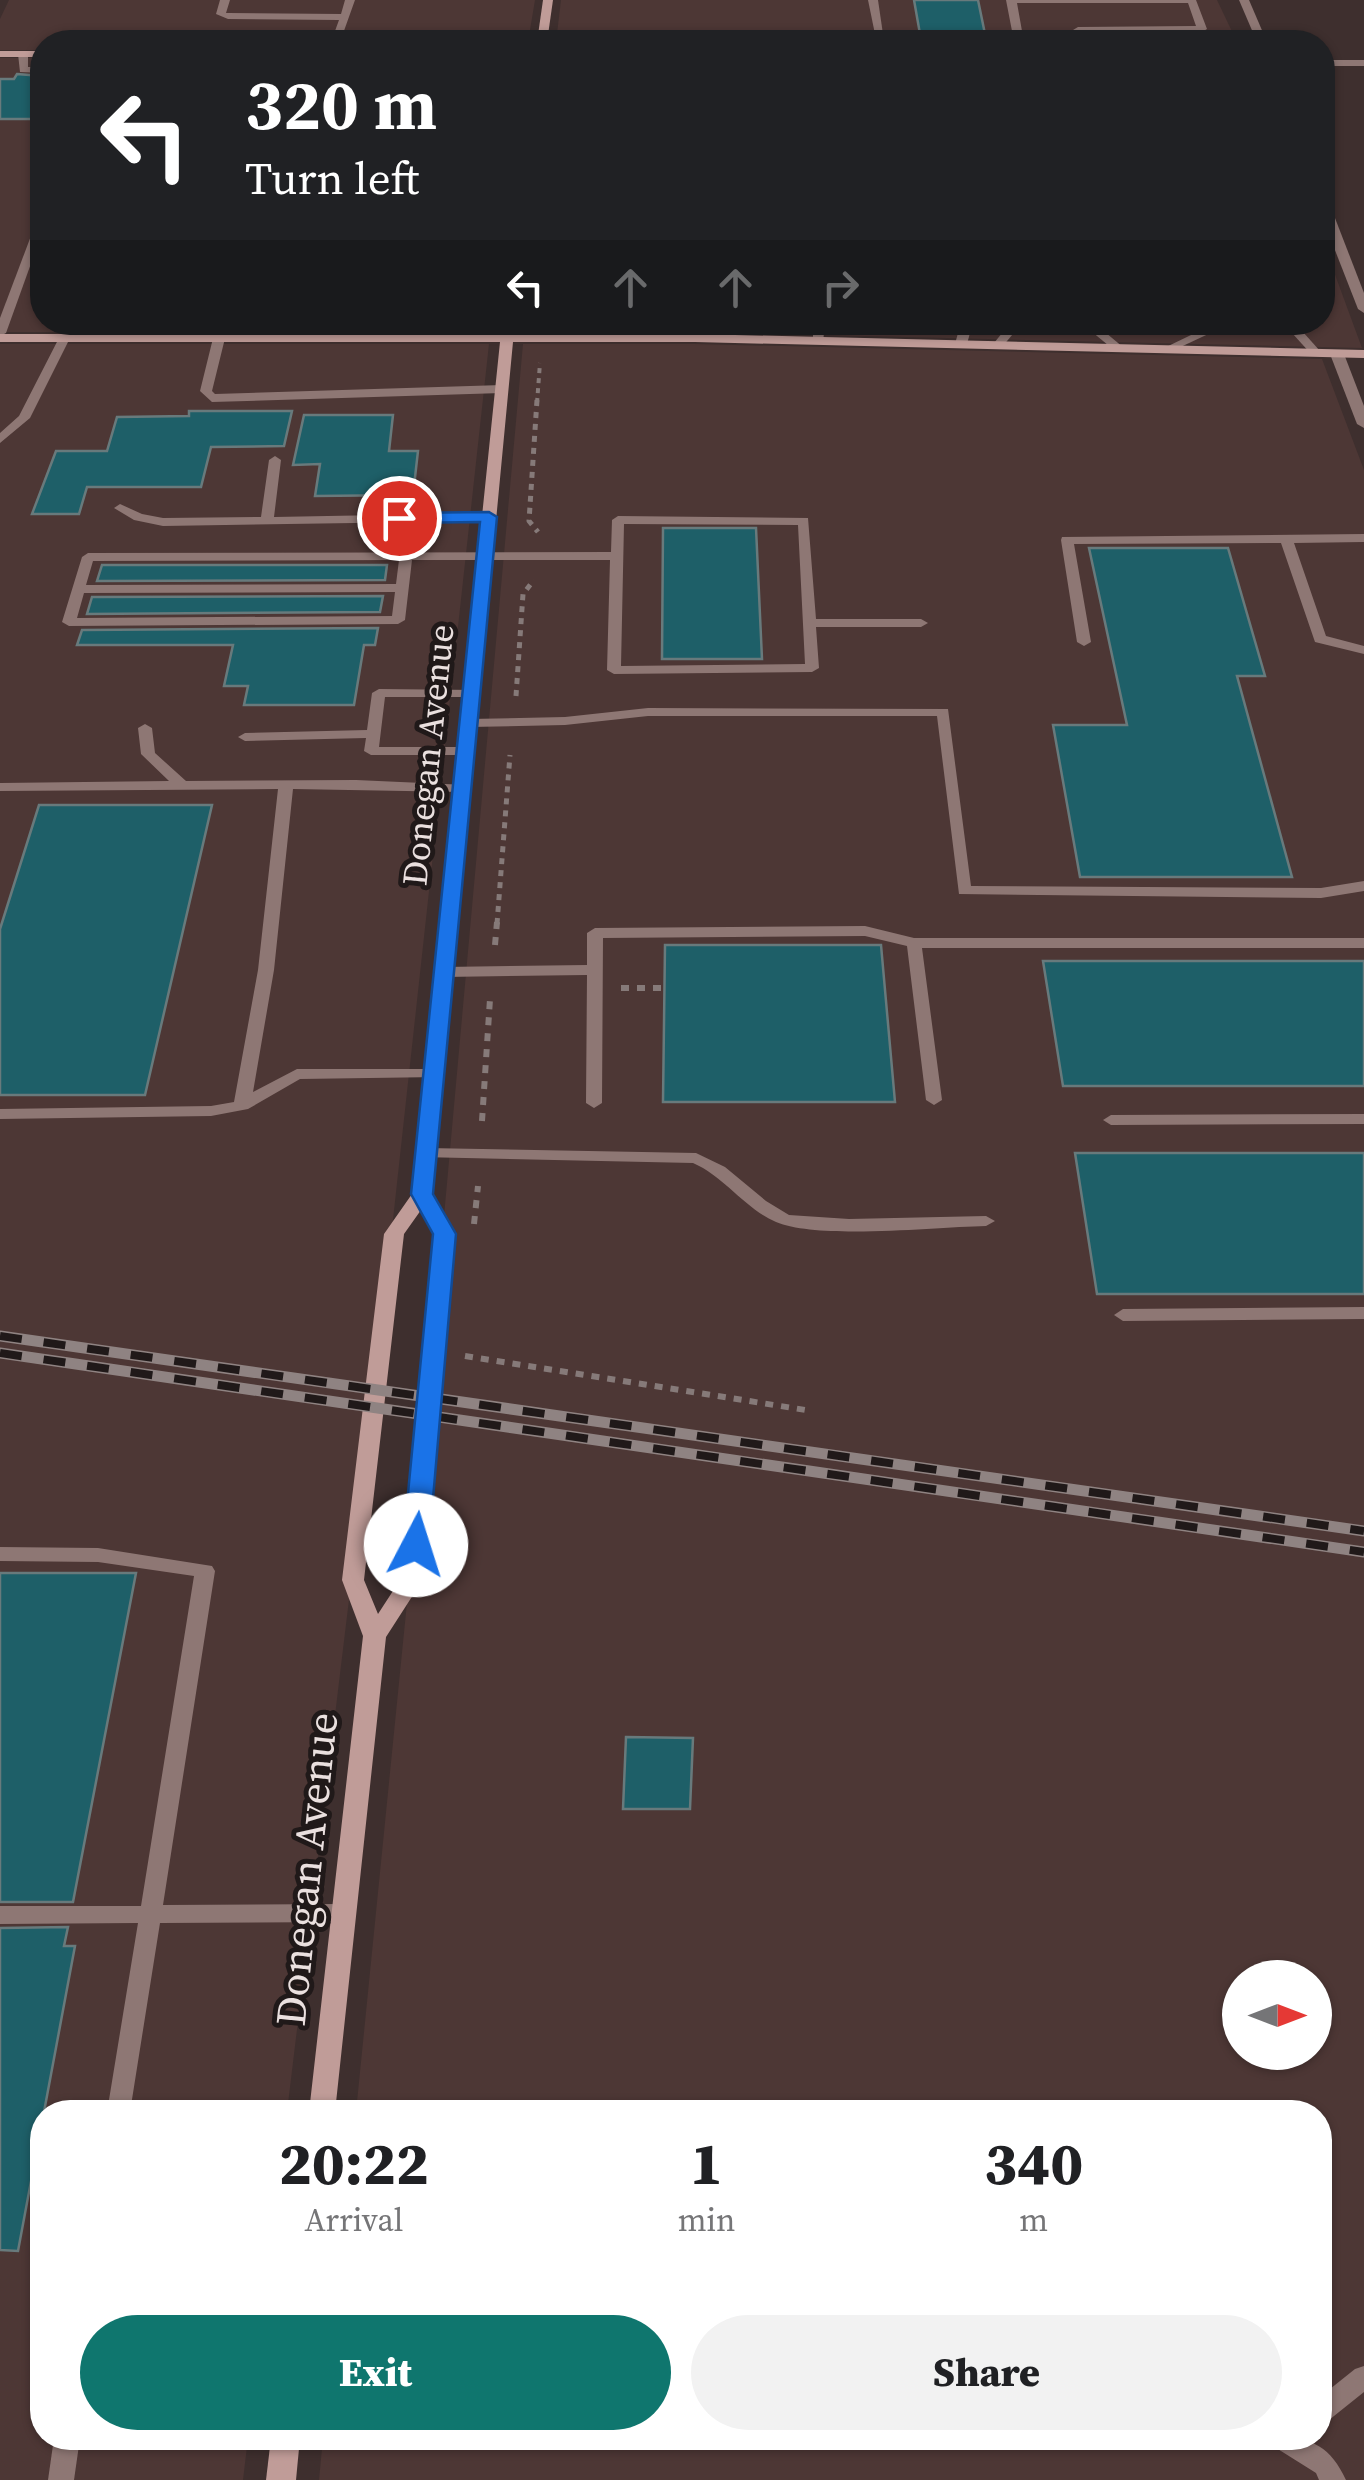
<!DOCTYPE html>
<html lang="en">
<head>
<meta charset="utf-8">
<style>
	:root { --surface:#fff; --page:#f2f2f2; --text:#202124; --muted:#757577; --accent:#0f766e }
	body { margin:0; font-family:"Source Serif 4",serif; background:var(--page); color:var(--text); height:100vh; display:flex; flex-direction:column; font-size:38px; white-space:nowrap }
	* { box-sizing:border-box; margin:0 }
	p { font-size:32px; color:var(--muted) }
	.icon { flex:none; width:55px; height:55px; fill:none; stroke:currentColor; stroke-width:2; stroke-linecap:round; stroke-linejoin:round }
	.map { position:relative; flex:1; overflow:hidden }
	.drawer { position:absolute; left:30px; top:2100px; width:1302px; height:350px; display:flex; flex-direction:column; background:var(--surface); border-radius:40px; box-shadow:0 2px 8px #0004 }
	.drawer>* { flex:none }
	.banner { position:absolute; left:30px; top:30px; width:1305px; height:305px; border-radius:40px; box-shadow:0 2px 8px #0004; background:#202124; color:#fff; overflow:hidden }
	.needle { width:65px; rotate:90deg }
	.tools { position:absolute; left:1222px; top:1960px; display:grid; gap:20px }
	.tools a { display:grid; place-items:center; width:110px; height:110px; border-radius:50%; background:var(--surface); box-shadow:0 2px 8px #0004; font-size:50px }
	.pin { position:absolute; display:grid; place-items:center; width:85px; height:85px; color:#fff; margin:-42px; border:5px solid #fff; border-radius:50%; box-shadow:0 2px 10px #0007 }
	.me { position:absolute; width:110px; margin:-55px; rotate:5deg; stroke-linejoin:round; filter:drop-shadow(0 0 8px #0008) }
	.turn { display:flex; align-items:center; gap:35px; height:210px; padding:0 50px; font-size:45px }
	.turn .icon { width:130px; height:130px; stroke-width:2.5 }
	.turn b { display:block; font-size:70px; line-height:85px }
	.lanes { display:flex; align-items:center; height:95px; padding:0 50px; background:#0003; justify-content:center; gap:50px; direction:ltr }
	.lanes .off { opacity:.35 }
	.eta { display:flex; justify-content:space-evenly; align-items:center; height:170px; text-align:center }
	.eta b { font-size:60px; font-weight:800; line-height:70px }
	.primary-button { display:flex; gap:20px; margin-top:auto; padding:20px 50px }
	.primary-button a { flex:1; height:115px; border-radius:60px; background:var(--accent); color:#fff; font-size:40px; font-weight:800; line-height:115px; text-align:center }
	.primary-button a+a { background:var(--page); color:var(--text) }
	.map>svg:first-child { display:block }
	.built { fill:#4d3735; fill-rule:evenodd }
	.building { fill:#1e5f68; stroke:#687a7c; stroke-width:2.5 }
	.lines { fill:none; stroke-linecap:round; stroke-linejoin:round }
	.path-far2 { stroke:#867a79; stroke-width:4; stroke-dasharray:5 5; stroke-linecap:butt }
	.path-far1 { stroke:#867a79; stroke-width:5; stroke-dasharray:6 6; stroke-linecap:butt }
	.path { stroke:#867a79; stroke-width:6; stroke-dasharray:8 8; stroke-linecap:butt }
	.lane { fill:#8e7774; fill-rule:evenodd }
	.street { fill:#8e7774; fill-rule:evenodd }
	.secondary { fill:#c09c98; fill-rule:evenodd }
	.rail-casing { stroke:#8f8382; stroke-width:11 }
	.rail { stroke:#201919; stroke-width:8; stroke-dasharray:22; stroke-linecap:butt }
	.route { fill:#1a73e8; stroke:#114b97; stroke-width:2.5 }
	.labels { text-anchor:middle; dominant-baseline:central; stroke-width:10; stroke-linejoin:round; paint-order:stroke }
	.street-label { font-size:35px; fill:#eae0df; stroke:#201919 }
	.near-street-label { font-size:42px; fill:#eae0df; stroke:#201919 }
</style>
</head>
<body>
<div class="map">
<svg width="1364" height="2480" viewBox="0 0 1364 2480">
	<rect width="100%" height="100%" fill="#3e2f2e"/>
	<g class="built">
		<polygon points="9,0 535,0 528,42 42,42 42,50 0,50 0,19"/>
		<polygon points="561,0 1217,0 1237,42 556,42"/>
		<polygon points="0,58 42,58 42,322 76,323 72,332 0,332"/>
		<polygon points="1323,242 1362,348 696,332 524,332 509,323 1322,322"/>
		<polygon points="109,322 354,323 106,332"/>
		<polygon points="0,344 489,344 374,1393 287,2112 42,2112 42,2438 248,2438 243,2480 0,2480"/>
		<path d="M523 344H695L1322 359 1364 470V2480H319L323 2438H1320V2112H356L428 1393ZM1240 1978H1315V2052H1240Z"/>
	</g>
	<g class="building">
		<polygon points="914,0 978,0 985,34 920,34"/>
		<polygon points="17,74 42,76 42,119 0,119 0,79 14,79"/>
		<polygon points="189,411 292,411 284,446 211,447 201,487 87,487 79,514 32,514 56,451 107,451 117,417 189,416"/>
		<polygon points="304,415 393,415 389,451 418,451 413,495 315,496 320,464 293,465"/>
		<polygon points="663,528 756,528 762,659 662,659"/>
		<polygon points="1089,548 1228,548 1265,676 1237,676 1292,877 1080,877 1053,725 1127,725"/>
		<polygon points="102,565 387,565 385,580 97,581"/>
		<polygon points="383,596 380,612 87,614 92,597"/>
		<polygon points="378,628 375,645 364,645 354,705 244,705 248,686 224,686 233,645 77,645 82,630"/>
		<polygon points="39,805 212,805 145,1095 0,1095 0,929"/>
		<polygon points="665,945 881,945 895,1102 663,1102"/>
		<polygon points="1043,961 1364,961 1364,1086 1063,1086"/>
		<polygon points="1075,1153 1364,1153 1364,1294 1097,1294"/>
		<polygon points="0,1573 136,1573 73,1902 0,1902"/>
		<polygon points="626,1737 693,1738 690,1809 623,1809"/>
		<polygon points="68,1927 64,1946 75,1946 18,2251 0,2250 0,1928"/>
	</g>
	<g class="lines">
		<polyline class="path-far2" points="537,403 540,363"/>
		<g class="path-far1">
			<polyline points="537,400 529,521 538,532"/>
			<polyline points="516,696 523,594 534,580"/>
			<polyline points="497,924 510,755"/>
		</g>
		<g class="path">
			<polyline points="495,945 497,922"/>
			<polyline points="621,988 664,988"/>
			<polyline points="482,1121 490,999"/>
			<polyline points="474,1224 478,1186"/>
			<polyline points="465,1356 812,1411"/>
		</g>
		<g class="lane">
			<polygon points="220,0 230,0 226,13 228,13 341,14 345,0 355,0 340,42 331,42 339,20 228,19 216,14"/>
			<polygon points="868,0 878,0 884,41 876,39"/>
			<polygon points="1006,0 1196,0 1207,29 1202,32 1078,33 1073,30 1078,27 1196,26 1188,3 1017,3 1022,31 1017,34 1012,31"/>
			<polygon points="23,51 28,54 28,67 42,67 42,73 20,72 18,54"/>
			<polygon points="42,143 42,157 37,154 37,146"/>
			<polygon points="42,217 42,233 6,333 0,336 0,318 37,220"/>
			<polygon points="217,322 229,322 212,391 215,394 502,385 508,389 502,393 212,402 200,391"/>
			<polygon points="813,322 825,322 823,343 813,341"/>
			<polygon points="961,322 973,322 967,344 961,347 955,344"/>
			<polygon points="1011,322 1023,322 1002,347 994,347 994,343"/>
			<polygon points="1080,322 1093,322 1124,348 1114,350"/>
			<polygon points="1218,322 1234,322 1172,351 1162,349"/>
			<polygon points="1282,322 1294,322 1320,351 1320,355 1312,355"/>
			<polygon points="60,336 70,338 30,418 0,443 0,433 19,416"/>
			<polygon points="275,456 281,460 274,517 489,513 495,517 489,521 163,526 134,520 114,508 120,504 142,514 163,518 261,517 269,460"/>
			<path d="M618 516 808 518 816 619H921L928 623 921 627H816L819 668 812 672 614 674 607 670 610 560H412L405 620 398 624 69 626 62 622 82 557 88 553 611 552 612 520ZM624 524 798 525 805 664 621 666ZM399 560 396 584 86 585 93 561ZM395 592 392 616 77 618 84 593Z"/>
			<polygon points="1364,534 1364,542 1294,543 1326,636 1364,646 1364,654 1315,642 1281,543 1074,544 1091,642 1084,646 1077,642 1061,540 1062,537"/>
			<polygon points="379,689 476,690 476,696 471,697 385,697 379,747 466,747 473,751 466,755 371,755 364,751 366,738 245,741 238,737 245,733 367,730 372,693"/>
			<polygon points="648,708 948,709 971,886 1321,888 1364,881 1364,891 1321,898 959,894 937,716 648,716 565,725 469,727 462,723 469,719 565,717"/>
			<polygon points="145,724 152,728 155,753 186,781 356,780 467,785 469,788 462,792 293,789 274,970 253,1092 297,1069 433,1069 441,1074 439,1077 300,1079 248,1109 211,1116 0,1119 0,1109 211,1106 234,1102 258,970 278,789 0,791 0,783 169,781 141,754 138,728"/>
			<polygon points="865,926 914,938 1364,938 1364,948 922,948 942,1100 934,1105 926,1100 907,946 865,936 603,938 602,1103 594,1108 586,1103 587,975 444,977 436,972 444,967 587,965 587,933 595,928"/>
			<polygon points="1364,1114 1364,1124 1111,1125 1103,1120 1111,1115"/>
			<path d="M426 1148 696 1153 725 1167 766 1201 789 1215 849 1219 986 1216 995 1221 986 1226C935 1227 819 1240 776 1222 744 1208 725 1177 693 1163L420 1157 418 1153 420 1149Z"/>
			<polygon points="1364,1307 1364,1319 1123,1321 1114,1315 1123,1309"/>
			<polygon points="0,1547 98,1548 212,1566 215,1571 163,1905 344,1904 352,1907 355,1913 352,1919 344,1922 160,1923 130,2112 107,2112 138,1923 0,1924 0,1906 141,1906 194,1576 98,1562 0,1561"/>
			<polygon points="1364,2366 1364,2392 1329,2420 1320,2423 1320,2397 1355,2369"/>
			<polygon points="54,2438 80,2438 74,2480 48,2480"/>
			<path d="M1269 2438C1308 2436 1329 2443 1346 2480H1319L1316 2473 1273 2446Z"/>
		</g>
		<g class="street">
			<polygon points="1239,0 1249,0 1267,42 1257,42"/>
			<rect x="1322" y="60" width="42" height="6"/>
			<polygon points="1322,197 1328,200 1364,293 1364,313 1358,309 1322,217"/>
			<polygon points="86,322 99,322 94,338 87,342 80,338"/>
			<polygon points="1337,350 1344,354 1364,406 1364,428 1357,424 1330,354"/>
		</g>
		<g class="secondary">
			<polygon points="543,0 553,0 547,42 537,42"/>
			<rect x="0" y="51" width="42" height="6"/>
			<path d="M502 322H514L513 334H695L1364 350V358L695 342H513L432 1194 455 1235 424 1578 386 1637 335 2112H309L363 1636 342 1580 384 1234 412 1194 500 342H0V334H500ZM421 1210 435 1235 402 1577 378 1614 364 1580 404 1234Z"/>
			<polygon points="271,2438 300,2438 296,2480 266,2480"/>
		</g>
		<g class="rail-casing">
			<g id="rail">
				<polyline points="0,1336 1364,1531"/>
				<polyline points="0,1353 1364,1552"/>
			</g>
		</g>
		<use href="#rail" class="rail"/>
	</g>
	<polygon class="route" points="489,512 497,517 433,1194 456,1234 429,1545 416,1554 403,1545 433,1234 411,1194 480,522 399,523 391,518 399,513"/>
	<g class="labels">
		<g class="street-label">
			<text transform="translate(428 755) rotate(-84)">Donegan Avenue</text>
		</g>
		<g class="near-street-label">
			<text transform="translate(306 1869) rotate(-84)">Donegan Avenue</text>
		</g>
	</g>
</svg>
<div class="tools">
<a><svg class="needle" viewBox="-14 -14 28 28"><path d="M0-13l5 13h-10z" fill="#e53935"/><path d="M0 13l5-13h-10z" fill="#757577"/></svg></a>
</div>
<div class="pin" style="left:399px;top:518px;background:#d93025"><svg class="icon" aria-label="arrive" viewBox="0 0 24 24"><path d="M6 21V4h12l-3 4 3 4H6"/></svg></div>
<svg class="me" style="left:416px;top:1545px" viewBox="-20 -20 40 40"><circle r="19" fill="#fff"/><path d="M0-13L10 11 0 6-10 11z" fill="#1a73e8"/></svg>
<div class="banner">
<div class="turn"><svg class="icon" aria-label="left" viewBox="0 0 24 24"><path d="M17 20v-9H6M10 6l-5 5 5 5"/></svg><div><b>320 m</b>Turn left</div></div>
<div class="lanes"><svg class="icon" aria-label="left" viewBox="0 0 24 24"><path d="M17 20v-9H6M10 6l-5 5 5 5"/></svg><svg class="icon off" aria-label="ahead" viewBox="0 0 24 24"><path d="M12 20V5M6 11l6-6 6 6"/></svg><svg class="icon off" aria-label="ahead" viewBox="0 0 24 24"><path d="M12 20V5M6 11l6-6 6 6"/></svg><svg class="icon off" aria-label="right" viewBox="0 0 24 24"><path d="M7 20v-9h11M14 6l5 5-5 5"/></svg></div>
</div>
<section class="drawer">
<div class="eta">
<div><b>20:22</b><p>Arrival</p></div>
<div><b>1</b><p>min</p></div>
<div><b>340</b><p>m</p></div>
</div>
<div class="primary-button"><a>Exit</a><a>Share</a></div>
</section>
</div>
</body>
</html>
